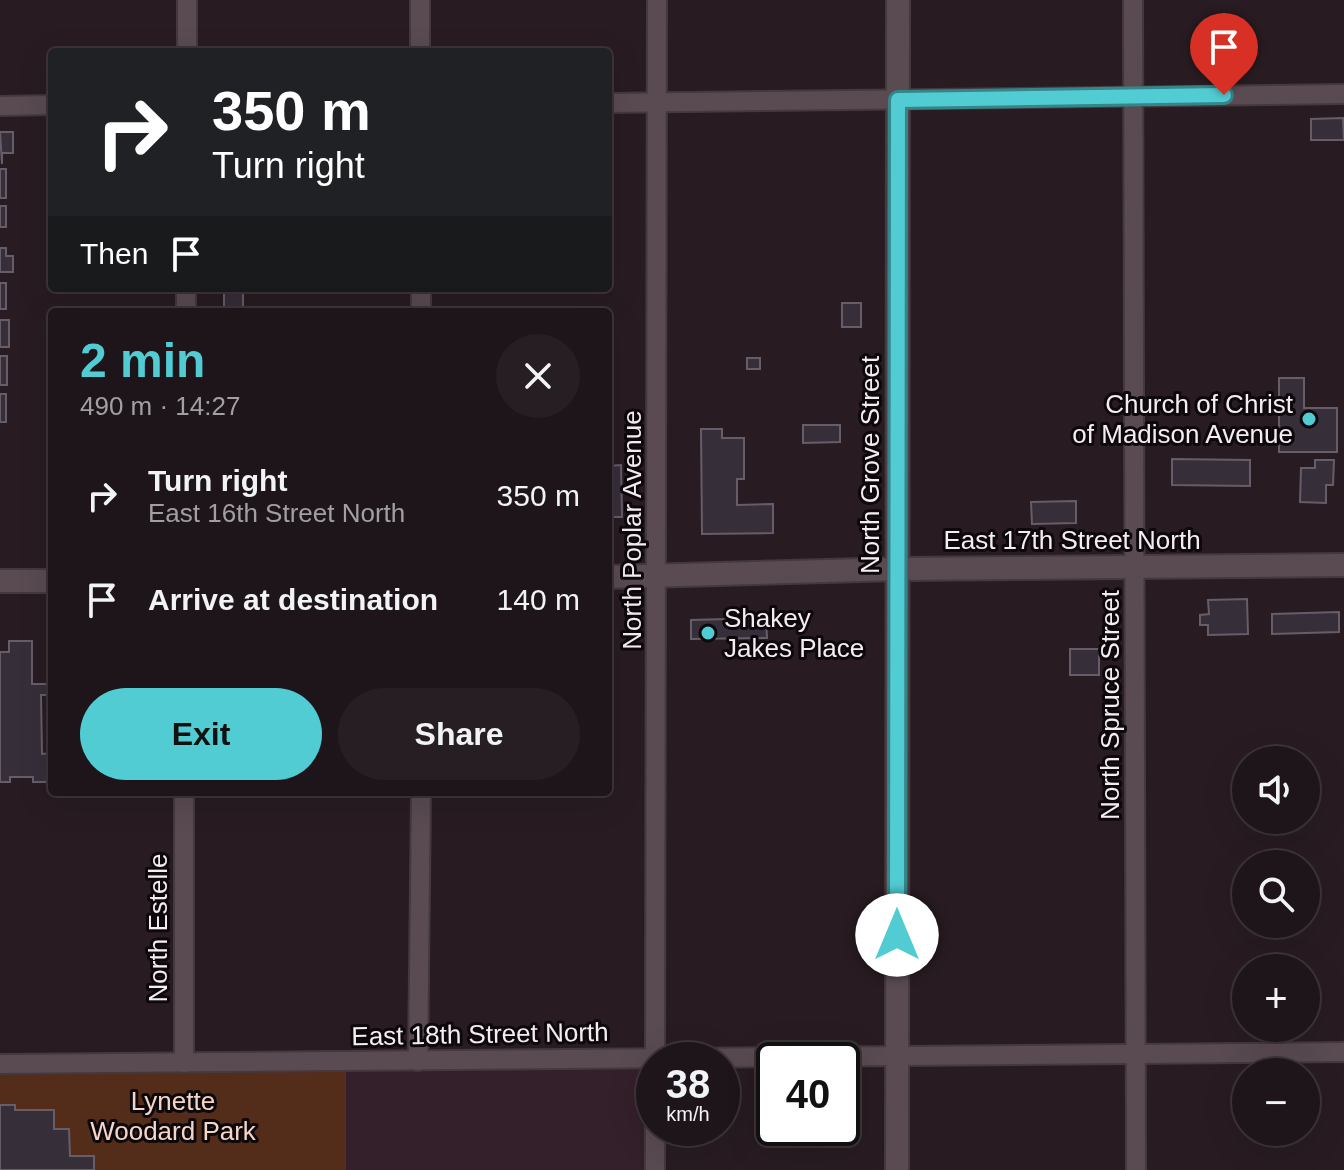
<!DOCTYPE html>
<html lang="en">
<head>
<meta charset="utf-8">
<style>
	:root { --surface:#1e151a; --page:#261e23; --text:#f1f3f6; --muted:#a19fa2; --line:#3c3439; --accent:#51ccd3 }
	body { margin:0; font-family:Arial,sans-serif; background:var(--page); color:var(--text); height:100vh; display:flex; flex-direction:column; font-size:30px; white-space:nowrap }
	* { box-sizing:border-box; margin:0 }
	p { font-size:26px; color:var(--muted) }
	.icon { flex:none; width:44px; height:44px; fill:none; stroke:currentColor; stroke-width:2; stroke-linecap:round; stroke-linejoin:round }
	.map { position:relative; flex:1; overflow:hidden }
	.details { position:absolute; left:48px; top:308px; width:564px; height:488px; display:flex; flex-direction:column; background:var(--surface); border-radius:8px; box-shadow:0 8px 32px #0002,0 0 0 2px var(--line) }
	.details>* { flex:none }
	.banner { position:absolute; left:48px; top:48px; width:564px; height:244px; border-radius:8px; box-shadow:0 8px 32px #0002,0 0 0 2px var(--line); background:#202124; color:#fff; overflow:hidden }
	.tools { position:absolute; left:1232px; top:746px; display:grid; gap:16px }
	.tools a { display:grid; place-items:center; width:88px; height:88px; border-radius:50%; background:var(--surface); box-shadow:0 8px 32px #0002,0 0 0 2px var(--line); font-size:40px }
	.speed { position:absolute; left:636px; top:1042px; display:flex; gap:16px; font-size:40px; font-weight:700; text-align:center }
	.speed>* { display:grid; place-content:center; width:104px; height:104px; border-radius:50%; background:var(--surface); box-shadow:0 8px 32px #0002,0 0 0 2px var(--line); line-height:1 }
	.speed small { font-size:20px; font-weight:400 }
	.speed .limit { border:4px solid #111; border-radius:12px; background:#fff; color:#111 }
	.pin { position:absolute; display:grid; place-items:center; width:68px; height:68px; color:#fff; margin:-82px -34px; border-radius:50% 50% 50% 0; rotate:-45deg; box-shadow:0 0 8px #0007 }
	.pin .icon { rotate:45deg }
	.me { position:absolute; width:88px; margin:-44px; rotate:0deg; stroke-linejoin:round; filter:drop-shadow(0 0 6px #0008) }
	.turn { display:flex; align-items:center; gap:28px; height:168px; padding:0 32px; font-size:36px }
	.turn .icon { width:104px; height:104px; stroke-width:2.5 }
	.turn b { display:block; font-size:56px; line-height:68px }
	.then { display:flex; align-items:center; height:76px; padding:0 32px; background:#0003; gap:16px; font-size:30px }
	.round { display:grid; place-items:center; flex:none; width:84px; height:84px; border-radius:42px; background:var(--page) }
	.overview { display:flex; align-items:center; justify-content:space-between; height:136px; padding:0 32px }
	h1 { font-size:48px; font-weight:800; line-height:60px; color:var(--accent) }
	.primary-button { display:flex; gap:16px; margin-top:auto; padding:16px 32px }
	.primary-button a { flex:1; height:92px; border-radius:48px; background:var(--accent); color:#111; font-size:32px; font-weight:800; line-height:92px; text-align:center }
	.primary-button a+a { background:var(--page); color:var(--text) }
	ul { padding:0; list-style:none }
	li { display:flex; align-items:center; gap:24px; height:104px; padding:0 32px }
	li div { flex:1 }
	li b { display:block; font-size:30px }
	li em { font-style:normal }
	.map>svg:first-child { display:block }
	.built { fill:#33202a }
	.green { fill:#542c1a }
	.building { fill:#362e39; stroke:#665d69; stroke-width:2 }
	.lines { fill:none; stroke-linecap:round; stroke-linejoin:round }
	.minor-casing { stroke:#43393e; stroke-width:22 }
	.tertiary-casing { stroke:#43393e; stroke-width:26 }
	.minor { stroke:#5a4b52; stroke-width:18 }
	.tertiary { stroke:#5a4b52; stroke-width:22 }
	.route-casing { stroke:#358589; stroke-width:20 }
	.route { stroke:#51ccd3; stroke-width:14 }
	.poi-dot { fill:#51ccd3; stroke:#0d080b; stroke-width:3 }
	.labels { text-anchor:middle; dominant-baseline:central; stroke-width:6; stroke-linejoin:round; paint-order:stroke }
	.poi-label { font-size:26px; fill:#f5ecf1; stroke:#0d080b; text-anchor:end }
	.street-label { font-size:26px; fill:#f5ecf1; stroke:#0d080b }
	.park-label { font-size:26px; fill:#f4d5c7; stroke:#0d080b }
</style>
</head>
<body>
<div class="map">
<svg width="1344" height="1170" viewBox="0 0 1344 1170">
	<rect width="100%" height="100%" fill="#281c22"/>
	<polygon class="built" points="654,1060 655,1170 346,1170 346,1062"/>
	<polygon class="green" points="346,1062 346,1170 0,1170 0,1064"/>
	<g class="building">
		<polygon points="1343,118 1344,140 1311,140 1311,119"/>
		<polygon points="0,132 13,132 13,153 2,153 2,164"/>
		<rect x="0" y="169" width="6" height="29"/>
		<rect x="0" y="206" width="6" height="21"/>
		<polygon points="0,248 6,248 6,256 13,256 13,272 0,272"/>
		<rect x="0" y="283" width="6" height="26"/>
		<rect x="224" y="290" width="19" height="22"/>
		<rect x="842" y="303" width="19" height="24"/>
		<rect x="0" y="320" width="9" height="27"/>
		<rect x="0" y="356" width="7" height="29"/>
		<rect x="747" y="358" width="13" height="11"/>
		<polygon points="1279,378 1304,378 1304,408 1337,408 1337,452 1279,452"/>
		<rect x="0" y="394" width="6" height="28"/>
		<polygon points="803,425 840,425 840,442 803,443"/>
		<polygon points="701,429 722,429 722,438 744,438 744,479 737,479 737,505 773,504 773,533 702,534"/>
		<polygon points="1172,459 1250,460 1250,486 1172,485"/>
		<polygon points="1315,460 1334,460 1333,485 1326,485 1326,503 1300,502 1301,468 1315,468"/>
		<polygon points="621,465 622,517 608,517 608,466"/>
		<polygon points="1076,501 1076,523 1032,524 1031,502"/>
		<polygon points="1247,599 1248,634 1208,635 1208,625 1200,625 1200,615 1209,614 1208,600"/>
		<polygon points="1339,612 1339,632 1272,634 1272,614"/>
		<polygon points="766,618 767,638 691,639 691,620"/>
		<polygon points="9,641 32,641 32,684 49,684 49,695 41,695 42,754 52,753 52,782 33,782 33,777 10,777 10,782 0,782 0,652 9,652"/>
		<rect x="1070" y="649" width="29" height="26"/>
		<polygon points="0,1105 15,1105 15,1110 54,1110 54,1129 69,1129 70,1156 94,1156 94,1170 0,1170"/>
	</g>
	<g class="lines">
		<g class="minor-casing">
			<g id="minor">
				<polyline points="187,0 187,52"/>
				<polyline points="420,0 420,52"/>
				<polyline points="1133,0 1136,1170"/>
				<polyline points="608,103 1344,94"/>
				<polyline points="0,106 52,105"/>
				<polyline points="421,288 421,312"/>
				<polyline points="186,312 186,288"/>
				<polyline points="184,792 184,1063"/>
				<polyline points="655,1060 657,0"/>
				<polyline points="418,1061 421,792"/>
				<polyline points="0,1064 1344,1052"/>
				<polyline points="655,1170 655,1128"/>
			</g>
		</g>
		<g class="tertiary-casing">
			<g id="tertiary">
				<polyline points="608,577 898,569 1344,565"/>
				<polyline points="0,581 52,581"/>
				<polyline points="897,1170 898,0"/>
			</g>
		</g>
		<use href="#minor" class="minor"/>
		<use href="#tertiary" class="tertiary"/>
	</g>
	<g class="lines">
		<g class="route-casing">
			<polyline id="route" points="897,935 898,100 1224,95"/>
		</g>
		<use href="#route" class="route"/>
	</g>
	<g class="poi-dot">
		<circle cx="1309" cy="419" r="8"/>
		<circle cx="708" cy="633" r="8"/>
	</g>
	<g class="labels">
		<g class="poi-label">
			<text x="1293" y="404">Church of Christ<tspan x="1293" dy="30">of Madison Avenue</tspan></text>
			<text x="724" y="618" text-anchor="start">Shakey<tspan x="724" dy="30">Jakes Place</tspan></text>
		</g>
		<g class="street-label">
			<text transform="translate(870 465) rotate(-90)">North Grove Street</text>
			<text transform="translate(632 530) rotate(-90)">North Poplar Avenue</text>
			<text x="1072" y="540">East 17th Street North</text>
			<text transform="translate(1110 705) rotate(-90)">North Spruce Street</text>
			<text transform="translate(158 928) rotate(-90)">North Estelle</text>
			<text transform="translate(480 1034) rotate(-1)">East 18th Street North</text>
		</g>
		<g class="park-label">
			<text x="173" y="1101">Lynette<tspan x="173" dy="30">Woodard Park</tspan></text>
		</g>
	</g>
</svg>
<div class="tools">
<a><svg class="icon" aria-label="sound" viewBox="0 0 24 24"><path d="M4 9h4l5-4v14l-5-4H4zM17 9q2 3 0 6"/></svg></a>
<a><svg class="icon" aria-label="search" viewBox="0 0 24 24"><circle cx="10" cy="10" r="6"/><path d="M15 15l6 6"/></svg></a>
<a>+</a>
<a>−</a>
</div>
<div class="speed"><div>38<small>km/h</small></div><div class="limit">40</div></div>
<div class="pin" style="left:1224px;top:95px;background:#d93025"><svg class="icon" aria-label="arrive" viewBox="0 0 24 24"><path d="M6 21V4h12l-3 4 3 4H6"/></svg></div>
<svg class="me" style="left:897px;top:935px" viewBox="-20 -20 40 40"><circle r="19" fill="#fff"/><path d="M0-13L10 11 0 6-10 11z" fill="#51ccd3"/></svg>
<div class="banner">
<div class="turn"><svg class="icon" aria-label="right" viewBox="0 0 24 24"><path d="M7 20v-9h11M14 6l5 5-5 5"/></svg><div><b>350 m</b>Turn right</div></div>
<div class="then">Then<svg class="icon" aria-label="arrive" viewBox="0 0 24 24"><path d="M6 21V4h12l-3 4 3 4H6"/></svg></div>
</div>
<section class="details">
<div class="overview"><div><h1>2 min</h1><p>490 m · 14:27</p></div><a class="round"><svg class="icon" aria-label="close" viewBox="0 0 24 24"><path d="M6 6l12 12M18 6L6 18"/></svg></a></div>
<ul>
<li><svg class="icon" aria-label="right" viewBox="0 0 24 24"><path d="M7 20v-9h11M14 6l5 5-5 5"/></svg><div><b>Turn right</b><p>East 16th Street North</p></div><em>350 m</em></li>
<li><svg class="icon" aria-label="arrive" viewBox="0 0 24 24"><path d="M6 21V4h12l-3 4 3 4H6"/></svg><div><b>Arrive at destination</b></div><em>140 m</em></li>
</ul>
<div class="primary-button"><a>Exit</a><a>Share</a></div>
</section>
</div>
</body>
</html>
